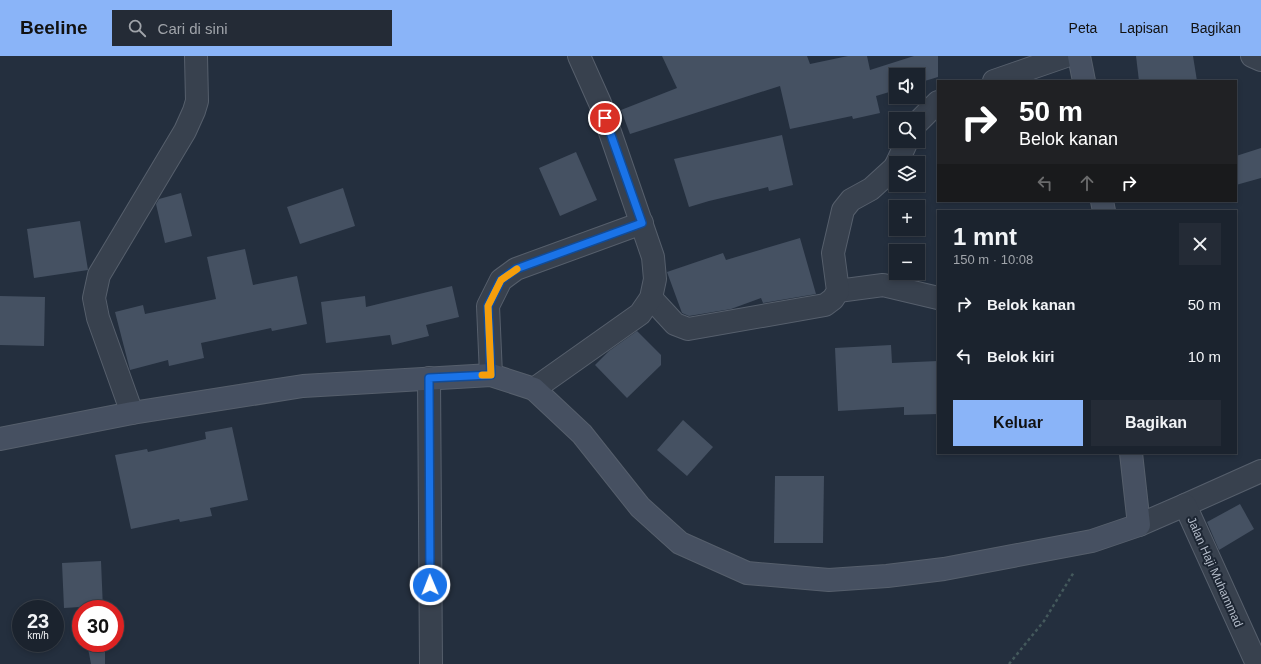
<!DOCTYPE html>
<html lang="id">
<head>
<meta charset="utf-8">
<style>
	:root { --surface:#1b232e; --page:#242b36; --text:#f1f3f6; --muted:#a0a4aa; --line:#39404a; --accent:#8ab4f8 }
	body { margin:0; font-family:Helvetica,sans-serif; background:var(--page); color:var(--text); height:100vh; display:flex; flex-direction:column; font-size:15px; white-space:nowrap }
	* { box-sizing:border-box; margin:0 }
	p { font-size:13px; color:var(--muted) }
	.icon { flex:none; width:22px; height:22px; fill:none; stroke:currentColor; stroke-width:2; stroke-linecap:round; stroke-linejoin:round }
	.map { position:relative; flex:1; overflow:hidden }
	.sheet { position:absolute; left:937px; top:154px; width:300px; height:244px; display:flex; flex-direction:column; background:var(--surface); border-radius:0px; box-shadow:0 2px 6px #0003,0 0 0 1px var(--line) }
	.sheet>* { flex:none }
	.banner { position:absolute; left:937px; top:24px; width:300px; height:122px; border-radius:0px; box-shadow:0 2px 6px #0003,0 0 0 1px var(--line); background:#202124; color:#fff; overflow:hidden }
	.fabs { position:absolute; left:889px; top:12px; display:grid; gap:8px }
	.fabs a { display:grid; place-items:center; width:36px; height:36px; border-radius:0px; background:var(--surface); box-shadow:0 2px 6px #0003,0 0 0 1px var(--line); font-size:20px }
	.speed { position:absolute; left:12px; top:544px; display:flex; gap:8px; font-size:20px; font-weight:700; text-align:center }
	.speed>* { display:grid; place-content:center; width:52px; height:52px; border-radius:50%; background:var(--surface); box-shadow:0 2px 6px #0003,0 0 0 1px var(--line); line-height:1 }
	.speed small { font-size:10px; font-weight:400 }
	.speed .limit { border:6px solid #d22; background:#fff; color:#111 }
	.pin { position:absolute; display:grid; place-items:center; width:34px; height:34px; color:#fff; margin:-17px; border:2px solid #fff; border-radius:50%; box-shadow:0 1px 4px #0007 }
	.me { position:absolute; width:44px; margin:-22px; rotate:359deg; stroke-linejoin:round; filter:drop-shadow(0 0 3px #0008) }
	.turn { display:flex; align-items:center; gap:14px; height:84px; padding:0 16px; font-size:18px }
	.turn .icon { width:52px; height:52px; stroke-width:2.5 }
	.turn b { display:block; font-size:28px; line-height:34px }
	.lanes { display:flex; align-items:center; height:38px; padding:0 16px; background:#0003; justify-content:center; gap:20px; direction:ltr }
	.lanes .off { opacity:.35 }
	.round { display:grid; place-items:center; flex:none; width:42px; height:42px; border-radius:0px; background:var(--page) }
	.head { display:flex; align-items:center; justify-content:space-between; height:68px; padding:0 16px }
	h1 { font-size:24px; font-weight:700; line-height:30px }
	.button { display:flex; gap:8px; margin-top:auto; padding:8px 16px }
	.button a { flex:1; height:46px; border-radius:0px; background:var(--accent); color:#111; font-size:16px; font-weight:700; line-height:46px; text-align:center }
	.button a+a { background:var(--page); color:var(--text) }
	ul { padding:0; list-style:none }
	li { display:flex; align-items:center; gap:12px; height:52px; padding:0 16px }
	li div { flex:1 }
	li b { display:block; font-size:15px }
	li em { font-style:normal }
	header { display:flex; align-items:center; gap:24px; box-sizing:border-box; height:56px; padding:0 20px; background:var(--accent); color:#111 }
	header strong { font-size:19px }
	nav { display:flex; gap:22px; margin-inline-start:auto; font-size:14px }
	.search { width:280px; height:36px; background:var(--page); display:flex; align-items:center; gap:10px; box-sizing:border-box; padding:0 14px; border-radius:0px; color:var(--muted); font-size:15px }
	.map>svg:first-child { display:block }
	.building { fill:#455162 }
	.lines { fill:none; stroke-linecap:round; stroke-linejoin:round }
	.street-casing { stroke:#565f6c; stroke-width:24 }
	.secondary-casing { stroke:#565f6c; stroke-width:24 }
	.path { stroke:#44595c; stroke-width:2.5; stroke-dasharray:3 3; stroke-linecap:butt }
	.street { stroke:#38414e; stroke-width:22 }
	.secondary { stroke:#465061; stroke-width:22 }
	.route-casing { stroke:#114b97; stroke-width:10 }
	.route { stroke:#1a73e8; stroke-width:7 }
	.slow { stroke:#f59e0b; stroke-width:7 }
	.labels { text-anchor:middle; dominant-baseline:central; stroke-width:4; stroke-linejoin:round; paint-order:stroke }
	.street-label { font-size:12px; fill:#b4bcc9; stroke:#1d2633 }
</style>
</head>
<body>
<header>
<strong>Beeline</strong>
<div class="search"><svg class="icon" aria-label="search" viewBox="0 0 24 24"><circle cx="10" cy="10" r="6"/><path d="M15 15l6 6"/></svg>Cari di sini</div>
<nav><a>Peta</a><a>Lapisan</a><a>Bagikan</a></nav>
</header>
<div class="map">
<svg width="1261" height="608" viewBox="0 0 1261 608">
	<rect width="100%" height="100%" fill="#242f3e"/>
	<g class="building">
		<polygon points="662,0 807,0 810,8 848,0 867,0 870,14 914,0 938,0 938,21 918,27 918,19 896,19 896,34 876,40 880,57 853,63 852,60 790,73 780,30 630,78 621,54 677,32"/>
		<polygon points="1136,0 1193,0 1197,25 1139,25"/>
		<polygon points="782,79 793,129 769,135 768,131 709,145 689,151 674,103"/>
		<polygon points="1261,92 1261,122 1236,129 1236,100"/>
		<polygon points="576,96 597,144 560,160 539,112"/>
		<polygon points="343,132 355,170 300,188 287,151"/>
		<polygon points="181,137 192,180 165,187 156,148 159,143"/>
		<polygon points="80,165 88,214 34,222 27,173"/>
		<polygon points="800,182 816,238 763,247 761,242 731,253 689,260 682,257 667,216 723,197 726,204"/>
		<polygon points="245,193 253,229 297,220 307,268 272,275 271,272 201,287 204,302 169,310 168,304 130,314 115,256 143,249 145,258 216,243 207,201"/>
		<polygon points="452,230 459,261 426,269 429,280 392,289 390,279 326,287 321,246 365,240 366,251"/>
		<polygon points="0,240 45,241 44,290 0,289"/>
		<polygon points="637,275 661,299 661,309 627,342 595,309 609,295"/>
		<polygon points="891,289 892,307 938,305 938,358 904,359 904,351 838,355 835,292"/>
		<polygon points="683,364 713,391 687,420 657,394"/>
		<polygon points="232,371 248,444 210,452 212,460 180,466 179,463 131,473 115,399 147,393 148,396 206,383 205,376"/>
		<polygon points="775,420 824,420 823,487 774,487"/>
		<polygon points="1240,448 1254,473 1219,494 1207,466"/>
		<polygon points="101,505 103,553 81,553 81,556 80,551 64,552 62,507"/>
		<polygon points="87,587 105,587 105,608 91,608"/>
	</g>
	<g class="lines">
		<g class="street-casing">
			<g id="street">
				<polyline points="1252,0 1261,4"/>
				<polyline points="994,25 1066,0"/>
				<polyline points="918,66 938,46"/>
				<polyline points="897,107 907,85"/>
				<polyline points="838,235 883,229 938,242"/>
				<polyline points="651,242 675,268 688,273 825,249 833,243 838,235 833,197 843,154 851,144 871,133 894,112 896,109"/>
				<polyline points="491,319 488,250 501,224 516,213 642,167"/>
				<polyline points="429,322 431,608"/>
				<polyline points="534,333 640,258 651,242 655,223 653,201 600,47 579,0"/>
				<polyline points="132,357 98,262 94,242 99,219 185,75 194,55 197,45 196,0"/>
				<polyline points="1185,449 1261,415"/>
				<polyline points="1139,469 1185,449 1257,608"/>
			</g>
		</g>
		<g class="secondary-casing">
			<g id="secondary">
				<polyline points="1079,0 1084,25"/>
				<polyline points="1102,145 1104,155"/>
				<polyline points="0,383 132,357 303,330 491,319 534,333 582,378 640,451 680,487 747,517 829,524 887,520 944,513 1092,485 1139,469 1131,397"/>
			</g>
		</g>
		<polyline class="path" points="1009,608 1044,565 1074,516"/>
		<use href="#street" class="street"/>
		<use href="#secondary" class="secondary"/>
	</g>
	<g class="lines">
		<g class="route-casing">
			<polyline id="route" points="430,529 429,322 491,319 488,250 501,224 516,213 642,167 605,62"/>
		</g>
		<use href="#route" class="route"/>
		<polyline class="slow" points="482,319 491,319 488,250 501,224 517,213"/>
	</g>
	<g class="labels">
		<g class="street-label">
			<text transform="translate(1215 516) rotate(66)">Jalan Haji Muhammad</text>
		</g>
	</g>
</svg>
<div class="fabs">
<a><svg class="icon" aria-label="sound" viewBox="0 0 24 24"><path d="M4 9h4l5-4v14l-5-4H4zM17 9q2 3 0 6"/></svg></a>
<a><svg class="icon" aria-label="search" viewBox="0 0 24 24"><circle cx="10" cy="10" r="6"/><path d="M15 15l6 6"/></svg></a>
<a><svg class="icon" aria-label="layers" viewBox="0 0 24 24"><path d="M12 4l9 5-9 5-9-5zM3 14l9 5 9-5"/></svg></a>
<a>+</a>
<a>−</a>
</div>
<div class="speed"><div>23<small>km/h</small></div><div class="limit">30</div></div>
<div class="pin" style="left:605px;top:62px;background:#d93025"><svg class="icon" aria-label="arrive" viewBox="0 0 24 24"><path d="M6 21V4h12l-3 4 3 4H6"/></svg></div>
<svg class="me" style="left:430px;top:529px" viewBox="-20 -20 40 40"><circle r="17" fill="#1a73e8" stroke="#fff" stroke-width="3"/><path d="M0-11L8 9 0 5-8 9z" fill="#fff"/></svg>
<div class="banner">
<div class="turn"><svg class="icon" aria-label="right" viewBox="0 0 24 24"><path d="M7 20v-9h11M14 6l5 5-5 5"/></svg><div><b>50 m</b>Belok kanan</div></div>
<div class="lanes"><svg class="icon off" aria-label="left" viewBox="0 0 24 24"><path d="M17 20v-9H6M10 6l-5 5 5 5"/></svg><svg class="icon off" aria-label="ahead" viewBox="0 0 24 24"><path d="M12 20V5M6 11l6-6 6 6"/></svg><svg class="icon" aria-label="right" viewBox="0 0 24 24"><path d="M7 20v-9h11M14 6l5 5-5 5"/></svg></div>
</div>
<section class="sheet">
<div class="head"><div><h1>1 mnt</h1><p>150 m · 10:08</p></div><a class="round"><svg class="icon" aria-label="close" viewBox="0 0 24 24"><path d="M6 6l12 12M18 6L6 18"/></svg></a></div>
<ul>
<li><svg class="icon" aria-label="right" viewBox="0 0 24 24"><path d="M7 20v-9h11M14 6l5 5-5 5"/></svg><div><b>Belok kanan</b></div><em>50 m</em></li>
<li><svg class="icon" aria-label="left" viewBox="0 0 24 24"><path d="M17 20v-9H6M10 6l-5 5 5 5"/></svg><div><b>Belok kiri</b></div><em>10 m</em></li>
</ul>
<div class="button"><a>Keluar</a><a>Bagikan</a></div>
</section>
</div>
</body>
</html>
